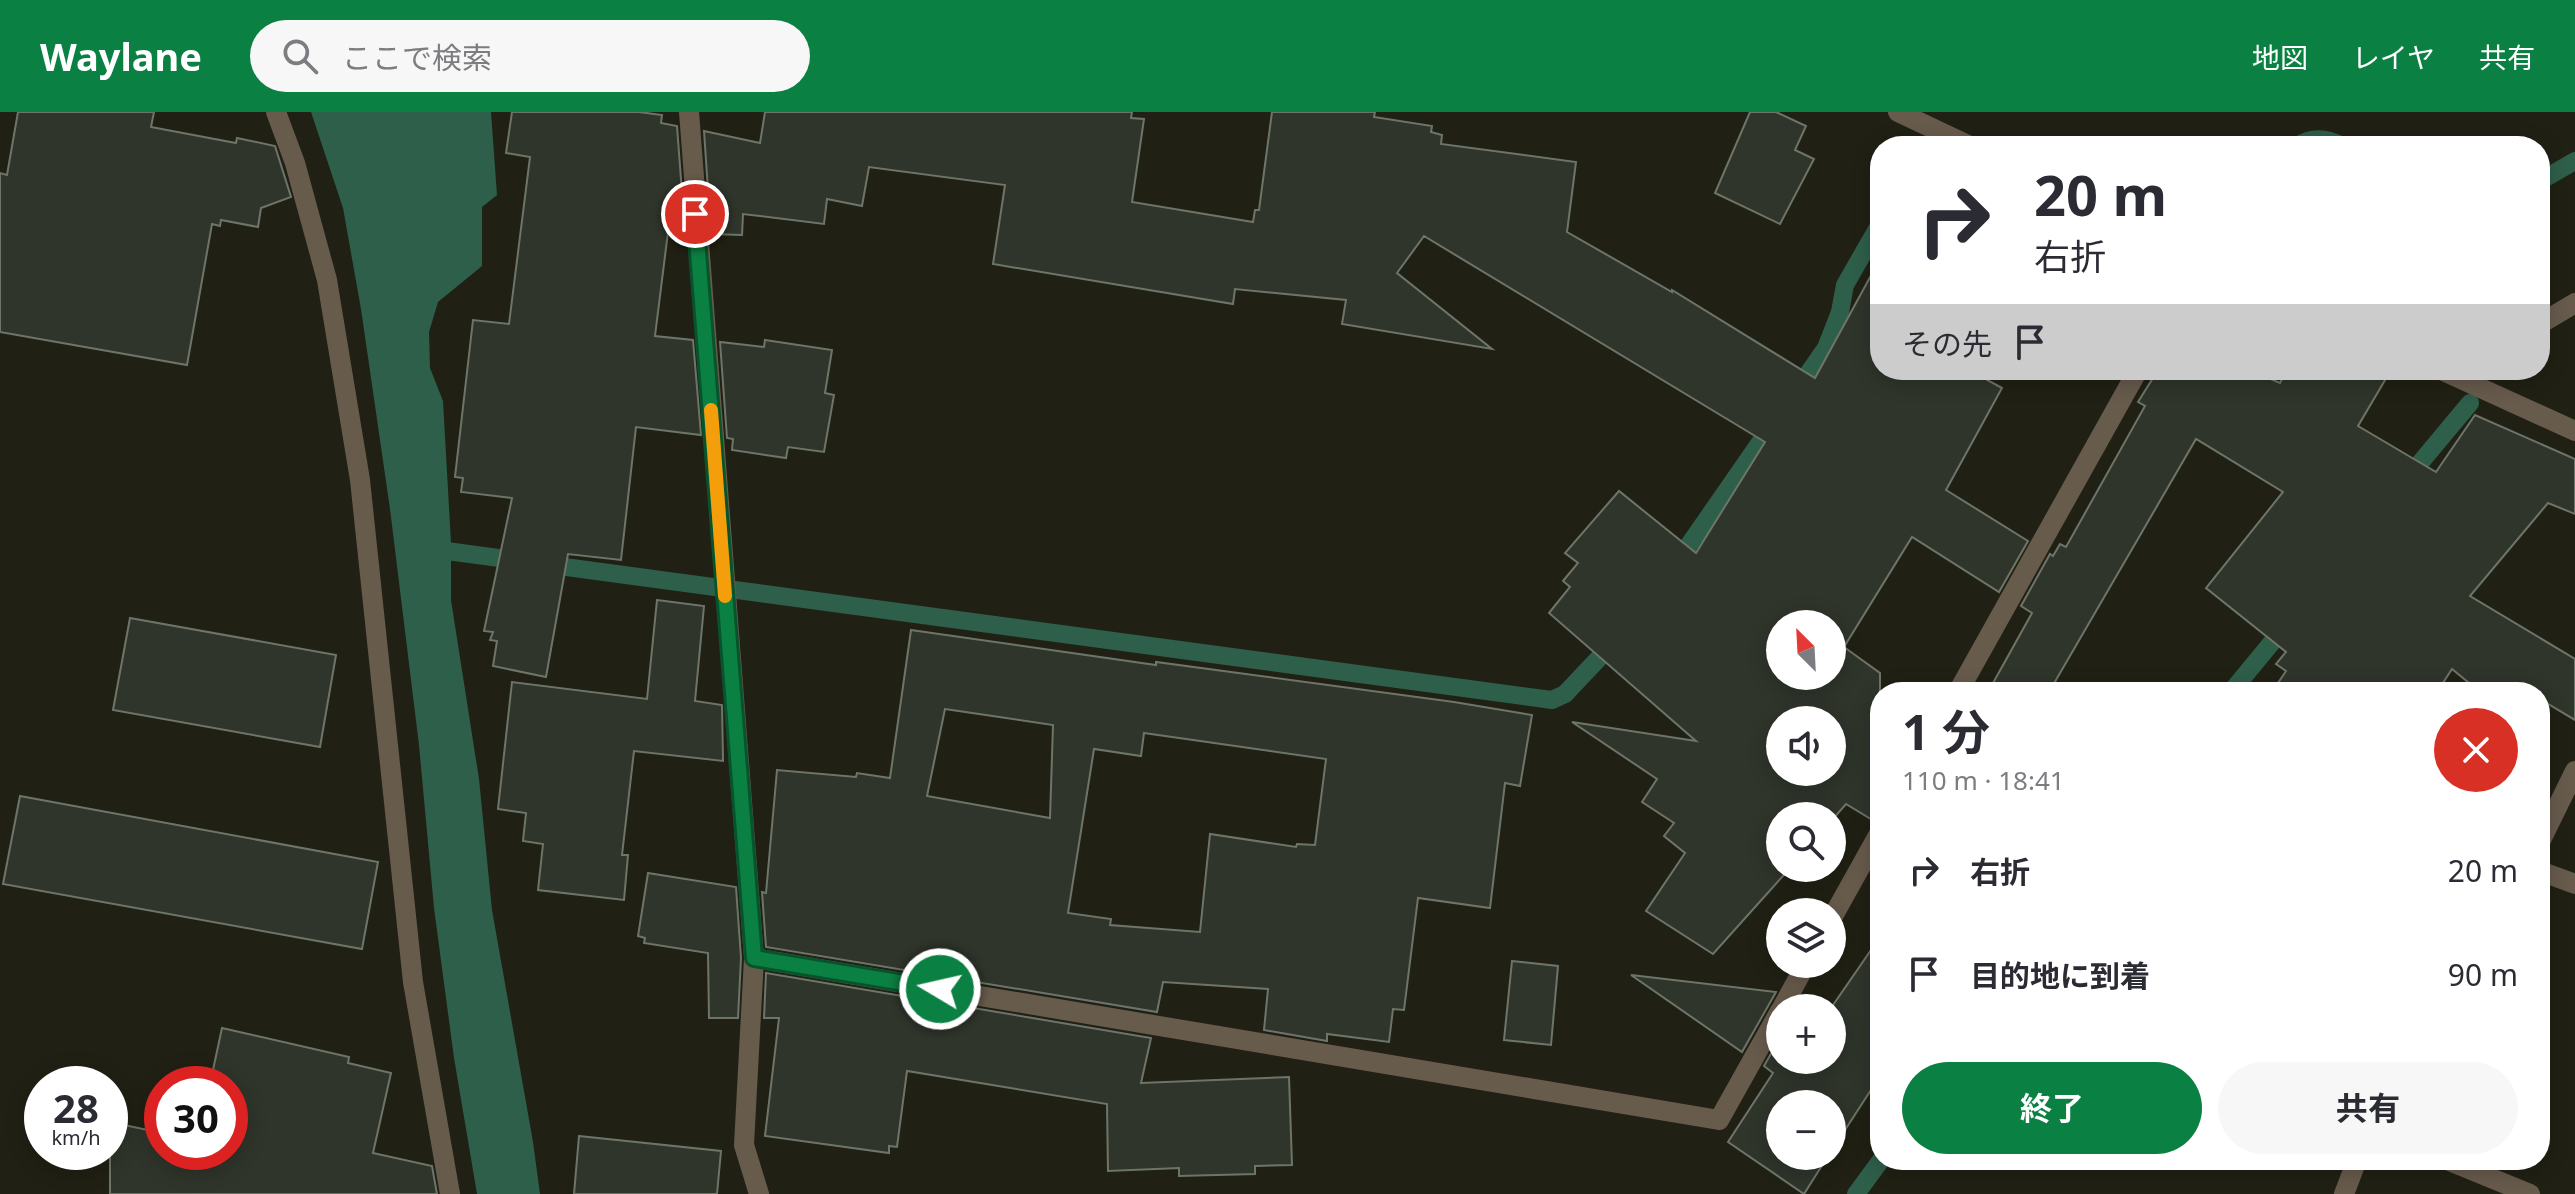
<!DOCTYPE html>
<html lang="ja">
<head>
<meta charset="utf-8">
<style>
	:root { --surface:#fff; --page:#f7f7f7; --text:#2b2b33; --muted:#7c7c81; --accent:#0b8043 }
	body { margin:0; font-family:"Noto Sans","Noto Sans JP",sans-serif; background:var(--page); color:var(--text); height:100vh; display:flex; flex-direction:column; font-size:30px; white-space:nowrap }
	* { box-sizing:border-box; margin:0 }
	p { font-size:26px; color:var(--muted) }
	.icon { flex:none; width:44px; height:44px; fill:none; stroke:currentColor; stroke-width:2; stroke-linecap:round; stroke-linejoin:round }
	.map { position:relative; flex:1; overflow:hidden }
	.panel { position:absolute; left:1870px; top:570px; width:680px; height:488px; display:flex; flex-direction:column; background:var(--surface); border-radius:32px; box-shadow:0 4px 20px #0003 }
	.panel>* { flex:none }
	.top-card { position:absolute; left:1870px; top:24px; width:680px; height:244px; border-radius:32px; box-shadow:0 4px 20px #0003; background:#fff; color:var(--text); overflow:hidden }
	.needle { width:52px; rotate:336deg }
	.tools { position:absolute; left:1766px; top:498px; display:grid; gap:16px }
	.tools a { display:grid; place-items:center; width:80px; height:80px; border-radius:50%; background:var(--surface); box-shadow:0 4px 20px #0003; font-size:40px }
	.speed { position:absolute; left:24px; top:954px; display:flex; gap:16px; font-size:40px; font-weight:700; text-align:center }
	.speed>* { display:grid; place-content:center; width:104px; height:104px; border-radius:50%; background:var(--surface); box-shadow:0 4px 20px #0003; line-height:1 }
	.speed small { font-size:20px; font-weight:400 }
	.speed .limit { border:12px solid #d22; background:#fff; color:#111 }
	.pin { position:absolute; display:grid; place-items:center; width:68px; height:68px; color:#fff; margin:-34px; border:4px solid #fff; border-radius:50%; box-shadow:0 2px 8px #0007 }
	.me { position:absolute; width:88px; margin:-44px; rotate:279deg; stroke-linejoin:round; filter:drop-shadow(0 0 6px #0008) }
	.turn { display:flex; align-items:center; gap:28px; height:168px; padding:0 32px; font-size:36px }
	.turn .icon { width:104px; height:104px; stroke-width:2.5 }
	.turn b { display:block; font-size:56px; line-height:68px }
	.then { display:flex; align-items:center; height:76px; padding:0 32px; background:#0003; gap:16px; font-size:30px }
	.round { display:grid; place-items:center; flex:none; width:84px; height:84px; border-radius:42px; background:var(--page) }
	.overview { display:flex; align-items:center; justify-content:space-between; height:136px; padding:0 32px }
	h1 { font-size:48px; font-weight:700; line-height:60px }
	.cta { display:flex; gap:16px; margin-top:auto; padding:16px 32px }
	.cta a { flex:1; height:92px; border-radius:48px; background:var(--accent); color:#fff; font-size:32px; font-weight:700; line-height:92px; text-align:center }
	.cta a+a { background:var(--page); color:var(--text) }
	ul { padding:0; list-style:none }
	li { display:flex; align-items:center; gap:24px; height:104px; padding:0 32px }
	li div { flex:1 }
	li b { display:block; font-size:30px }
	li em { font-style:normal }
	header { display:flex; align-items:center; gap:48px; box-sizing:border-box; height:112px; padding:0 40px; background:var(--accent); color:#fff }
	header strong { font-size:38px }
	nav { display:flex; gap:44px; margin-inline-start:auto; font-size:28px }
	.search { width:560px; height:72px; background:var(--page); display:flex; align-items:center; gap:20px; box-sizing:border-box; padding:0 28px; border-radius:44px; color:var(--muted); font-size:30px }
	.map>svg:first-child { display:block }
	.water { fill:#2e5f4a }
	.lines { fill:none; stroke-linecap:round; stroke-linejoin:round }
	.stream { stroke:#2e5f4a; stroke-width:18 }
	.building { fill:#2f352b; stroke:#6d7569; stroke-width:2; fill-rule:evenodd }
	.minor { stroke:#675b4c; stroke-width:20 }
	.route-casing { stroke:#07532c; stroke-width:20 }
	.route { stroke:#0b8043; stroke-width:14 }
	.slow { stroke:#f59e0b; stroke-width:14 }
</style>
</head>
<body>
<header>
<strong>Waylane</strong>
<div class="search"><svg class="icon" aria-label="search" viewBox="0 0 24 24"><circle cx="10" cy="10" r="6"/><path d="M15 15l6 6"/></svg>ここで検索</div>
<nav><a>地図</a><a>レイヤ</a><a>共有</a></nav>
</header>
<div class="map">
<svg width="2575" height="1082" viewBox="0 0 2575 1082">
	<rect width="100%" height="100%" fill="#212014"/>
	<polygon class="water" points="311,0 491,0 497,83 482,95 482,154 438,190 429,220 430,256 443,289 451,431 451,488 479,667 492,798 533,1030 540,1082 477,1082 454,946 434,796 419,633 390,397 361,197 343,96"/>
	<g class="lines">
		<g class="stream">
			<path d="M2297 34C2311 25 2326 25 2342 34"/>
			<polyline points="2540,69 2575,49"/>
			<polyline points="1794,282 1826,236 1840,200 1845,173 1880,112"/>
			<polyline points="2405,369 2470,291"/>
			<polyline points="432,437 1552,588 1565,582 1615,529"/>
			<polyline points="1675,453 1775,309"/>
			<polyline points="2231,580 2287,512"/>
			<polyline points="1856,1082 1881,1048"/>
		</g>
	</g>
	<g class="building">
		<polygon points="18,0 154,0 151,15 236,31 237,26 275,34 291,85 261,96 258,115 221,108 220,114 212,112 187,253 0,220 0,61 7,63"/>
		<polygon points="512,0 639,0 662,3 661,11 677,14 685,121 668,120 655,224 693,228 701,323 636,315 621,448 568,442 546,565 493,554 497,529 490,528 493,520 484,519 512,386 461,380 463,366 455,365 473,208 509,212 530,45 506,41"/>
		<path d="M765 0H1132L1131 6 1144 7 1132 90 1253 110 1255 98H1259L1272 0H1375L1374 5 1432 14 1431 20 1442 23 1441 32 1576 50 1567 120 1672 180V178L1815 266 1880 147V258H1969L2002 276 1946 378 2028 429 1999 480 1912 425 1844 535 1880 561V707L1874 709 1846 692 1832 708V704H1780V756H1790L1713 842 1646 799 1685 741 1664 724 1674 711 1642 690 1657 667 1572 610 1696 629 1549 501 1570 475 1563 469 1578 451 1565 441 1619 379 1696 441 1765 330 1424 124 1397 161 1492 237 1342 212 1346 188 1235 177 1233 192 993 152 1005 73 869 55 862 94 827 87 824 112 743 102 742 123 711 122 704 19 760 31ZM1780 512H1832V564H1780ZM1780 608H1832V660H1780Z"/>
		<polygon points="1750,0 1776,0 1806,14 1795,38 1814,47 1780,112 1715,81"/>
		<polygon points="765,228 832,238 825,281 834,283 824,340 788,335 786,346 732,338 733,327 727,326 720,230 764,235"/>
		<polygon points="2158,258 2249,258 2280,271 2287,258 2391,258 2358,314 2436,360 2475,303 2575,347 2575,402 2548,391 2470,484 2575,547 2575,608 2540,587 2540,580 2480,580 2452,557 2437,580 2272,580 2286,559 2276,552 2286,540 2206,476 2283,380 2196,327 2049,580 1988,580 2032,501 2021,494 2050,442 2053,444 2060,432 2066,435 2145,294 2138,290"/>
		<polygon points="657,488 704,494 695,589 722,593 723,649 634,639 622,743 628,743 624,788 538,778 543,732 523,729 526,701 498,697 512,570 647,587"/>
		<polygon points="130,506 336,543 320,635 113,598"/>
		<path d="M911 518 1156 553V550L1454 590 1532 603 1520 674 1505 671 1490 796 1418 786 1404 898 1393 897 1389 930 1327 922V929L1264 918 1268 877 1163 870 1157 900 766 835 762 780 766 781 777 658 856 665 857 661 890 666ZM945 597 1053 613 1050 706 927 684ZM1144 621 1326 647 1315 733 1297 732 1296 735 1210 722 1200 820 1110 813 1111 807 1068 801 1094 637 1141 644Z"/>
		<polygon points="20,684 378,750 362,837 3,772"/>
		<polygon points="648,761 736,775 741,846 738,906 709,906 708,841 644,831 645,826 638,824"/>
		<polygon points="1880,825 1880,964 1832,1038 1832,992 1780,992 1780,1044 1828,1044 1804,1082 1728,1030 1773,961 1764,954 1780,926 1780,948 1832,948 1831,896"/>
		<polygon points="1512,849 1558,854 1551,933 1504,928"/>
		<polygon points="766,861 1151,926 1141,971 1289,965 1292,1053 1255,1054 1255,1062 1179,1064 1179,1056 1108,1059 1107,992 907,959 897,1035 889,1034 889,1041 765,1024 779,906 764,906"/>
		<polygon points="1631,863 1776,880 1742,940"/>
		<polygon points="222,916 349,945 348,951 391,961 373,1041 432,1054 437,1082 110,1082 110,1010 162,1021 162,1040 230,1040 230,972 210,972"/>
		<polygon points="579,1024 721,1039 717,1082 574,1082"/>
	</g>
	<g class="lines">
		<g class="minor">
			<polyline points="276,0 295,51 327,168 360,368 413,870 450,1082"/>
			<polyline points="689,0 754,846 744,1033 759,1082"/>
			<polyline points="1898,0 1970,34"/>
			<polyline points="2540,212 2575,191"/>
			<polyline points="2441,258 2575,319"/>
			<polyline points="1958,580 2138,258"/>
			<polyline points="2540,730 2575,659"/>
			<polyline points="2540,759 2575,772"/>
			<polyline points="1832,806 1880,720"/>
			<polyline points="754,846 1719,1008 1780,899"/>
			<polyline points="1782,896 1806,852"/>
			<polyline points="2447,1048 2530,1082"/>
			<polyline points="2344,1082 2357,1048"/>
		</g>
	</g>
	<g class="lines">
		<g class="route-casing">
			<polyline id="route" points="695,102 754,846 940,877"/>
		</g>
		<use href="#route" class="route"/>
		<polyline class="slow" points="711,298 725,484"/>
	</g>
</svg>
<div class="tools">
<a><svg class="needle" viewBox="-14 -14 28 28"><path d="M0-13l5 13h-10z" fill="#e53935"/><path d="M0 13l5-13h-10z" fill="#7c7c81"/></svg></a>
<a><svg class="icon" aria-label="sound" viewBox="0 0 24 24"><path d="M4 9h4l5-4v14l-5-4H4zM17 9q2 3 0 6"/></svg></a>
<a><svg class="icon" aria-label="search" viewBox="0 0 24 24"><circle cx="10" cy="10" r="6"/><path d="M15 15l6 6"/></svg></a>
<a><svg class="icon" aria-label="layers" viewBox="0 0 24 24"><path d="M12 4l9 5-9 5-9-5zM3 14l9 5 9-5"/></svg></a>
<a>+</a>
<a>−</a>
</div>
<div class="speed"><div>28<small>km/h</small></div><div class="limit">30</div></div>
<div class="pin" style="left:695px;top:102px;background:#d93025"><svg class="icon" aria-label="arrive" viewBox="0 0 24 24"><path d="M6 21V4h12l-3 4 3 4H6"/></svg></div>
<svg class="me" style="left:940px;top:877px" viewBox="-20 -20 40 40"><circle r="17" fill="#0b8043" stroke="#fff" stroke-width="3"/><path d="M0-11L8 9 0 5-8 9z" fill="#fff"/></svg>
<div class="top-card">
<div class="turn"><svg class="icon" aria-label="right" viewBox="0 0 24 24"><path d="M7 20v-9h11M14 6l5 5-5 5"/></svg><div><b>20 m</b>右折</div></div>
<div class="then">その先<svg class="icon" aria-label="arrive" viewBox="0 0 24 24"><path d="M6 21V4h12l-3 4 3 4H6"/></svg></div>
</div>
<section class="panel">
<div class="overview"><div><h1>1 分</h1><p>110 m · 18:41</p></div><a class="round" style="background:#d93025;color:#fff"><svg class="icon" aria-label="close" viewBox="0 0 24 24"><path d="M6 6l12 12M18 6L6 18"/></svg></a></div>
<ul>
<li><svg class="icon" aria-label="right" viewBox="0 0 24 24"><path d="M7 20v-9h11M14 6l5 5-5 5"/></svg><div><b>右折</b></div><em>20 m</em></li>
<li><svg class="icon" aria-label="arrive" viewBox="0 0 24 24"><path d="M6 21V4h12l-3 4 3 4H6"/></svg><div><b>目的地に到着</b></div><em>90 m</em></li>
</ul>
<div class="cta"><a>終了</a><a>共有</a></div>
</section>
</div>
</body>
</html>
